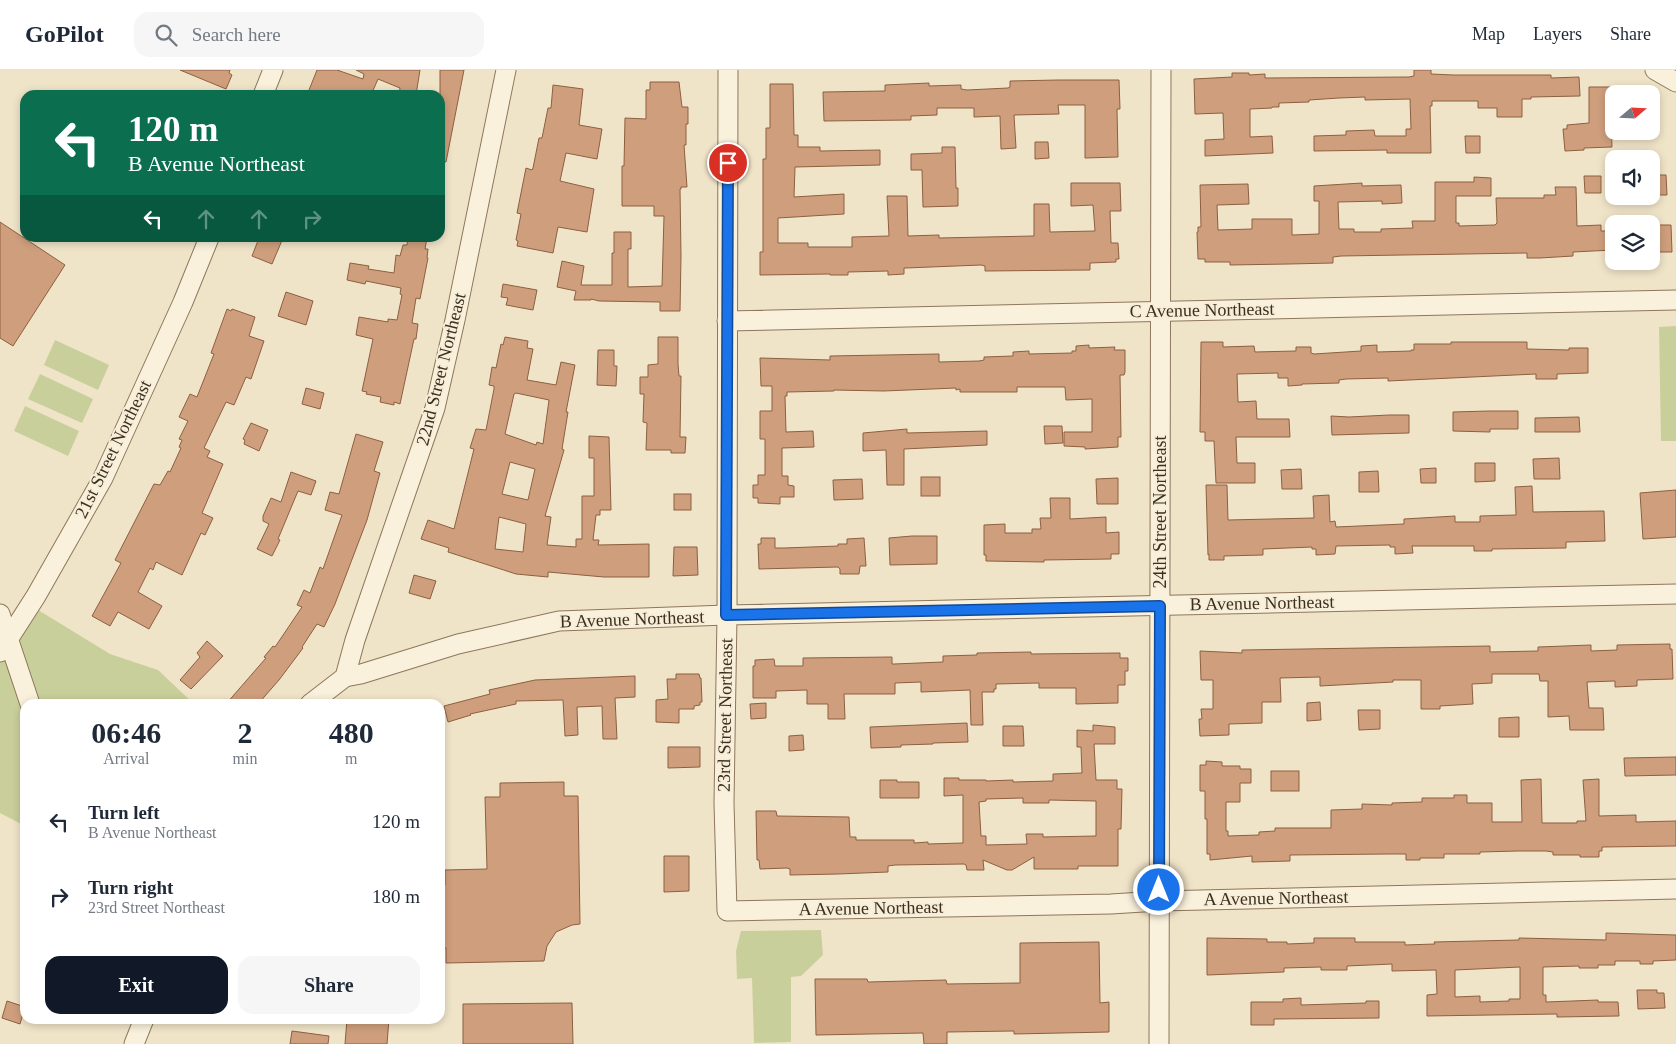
<!DOCTYPE html>
<html lang="en">
<head>
<meta charset="utf-8">
<style>
	:root { --surface:#fff; --page:#f6f6f7; --text:#1f2937; --muted:#747a83; --line:#e0e1e3; --accent:#111827 }
	body { margin:0; font-family:"Times New Roman",serif; background:var(--page); color:var(--text); height:100vh; display:flex; flex-direction:column; font-size:19px; white-space:nowrap }
	* { box-sizing:border-box; margin:0 }
	p { font-size:16px; color:var(--muted) }
	.icon { flex:none; width:28px; height:28px; fill:none; stroke:currentColor; stroke-width:2; stroke-linecap:round; stroke-linejoin:round }
	.map { position:relative; flex:1; overflow:hidden }
	.panel { position:absolute; left:20px; top:629px; width:425px; height:325px; display:flex; flex-direction:column; background:var(--surface); border-radius:15px; box-shadow:0 2px 8px #0003 }
	.panel>* { flex:none }
	.banner { position:absolute; left:20px; top:20px; width:425px; height:152px; border-radius:15px; box-shadow:0 2px 8px #0003; background:#0b6e4f; color:#fff; overflow:hidden }
	.needle { width:32px; rotate:71deg }
	.fabs { position:absolute; left:1605px; top:15px; display:grid; gap:10px }
	.fabs a { display:grid; place-items:center; width:55px; height:55px; border-radius:10px; background:var(--surface); box-shadow:0 2px 8px #0003; font-size:25px }
	.pin { position:absolute; display:grid; place-items:center; width:42px; height:42px; color:#fff; margin:-21px; border:2px solid #fff; border-radius:50%; box-shadow:0 1px 5px #0007 }
	.me { position:absolute; width:55px; margin:-28px; rotate:0deg; stroke-linejoin:round; filter:drop-shadow(0 0 4px #0008) }
	.turn { display:flex; align-items:center; gap:18px; height:105px; padding:0 25px; font-size:22px }
	.turn .icon { width:65px; height:65px; stroke-width:2.5 }
	.turn b { display:block; font-size:35px; line-height:42px }
	.lanes { display:flex; align-items:center; height:48px; padding:0 25px; background:#0003; justify-content:center; gap:25px; direction:ltr }
	.lanes .off { opacity:.35 }
	.eta { display:flex; justify-content:space-evenly; align-items:center; height:85px; text-align:center }
	.eta b { font-size:30px; font-weight:700; line-height:35px }
	.action { display:flex; gap:10px; margin-top:auto; padding:10px 25px }
	.action a { flex:1; height:58px; border-radius:15px; background:var(--accent); color:#fff; font-size:20px; font-weight:700; line-height:58px; text-align:center }
	.action a+a { background:var(--page); color:var(--text) }
	ul { padding:0; list-style:none }
	li { display:flex; align-items:center; gap:15px; height:75px; padding:0 25px }
	li div { flex:1 }
	li b { display:block; font-size:19px }
	li em { font-style:normal }
	header { display:flex; align-items:center; gap:30px; box-sizing:border-box; height:70px; padding:0 25px; background:var(--surface); border-bottom:1px solid var(--line) }
	header strong { font-size:24px }
	nav { display:flex; gap:28px; margin-inline-start:auto; font-size:18px }
	.search { width:350px; height:45px; background:var(--page); display:flex; align-items:center; gap:12px; box-sizing:border-box; padding:0 18px; border-radius:15px; color:var(--muted); font-size:19px }
	.map>svg:first-child { display:block }
	.green { fill:#c9cf9b }
	.building { fill:#cf9f7d; stroke:#8d5f41; fill-rule:evenodd }
	.lines { fill:none; stroke-linecap:round; stroke-linejoin:round }
	.street-casing { stroke:#8d765c; stroke-width:21 }
	.street { stroke:#faf1dc; stroke-width:19 }
	.route-casing { stroke:#114b97; stroke-width:12 }
	.route { stroke:#1a73e8; stroke-width:9 }
	.labels { text-anchor:middle; dominant-baseline:central; stroke-width:4; stroke-linejoin:round; paint-order:stroke }
	.street-label { font-size:18px; fill:#3d2e20; stroke:#f7eed8 }
</style>
</head>
<body>
<header>
<strong>GoPilot</strong>
<div class="search"><svg class="icon" aria-label="search" viewBox="0 0 24 24"><circle cx="10" cy="10" r="6"/><path d="M15 15l6 6"/></svg>Search here</div>
<nav><a>Map</a><a>Layers</a><a>Share</a></nav>
</header>
<div class="map">
<svg width="1676" height="974" viewBox="0 0 1676 974">
	<rect width="100%" height="100%" fill="#f0e4c8"/>
	<g class="green">
		<polygon points="1676,256 1676,371 1661,371 1659,257"/>
		<polygon points="55,270 109,295 98,320 44,295"/>
		<polygon points="40,304 93,329 82,353 28,329"/>
		<polygon points="25,336 79,361 68,386 14,361"/>
		<polygon points="30,535 110,584 158,600 194,634 25,634 25,756 0,743 0,582"/>
		<polygon points="821,860 823,885 801,906 791,907 791,972 754,973 752,908 737,909 736,881 741,861"/>
	</g>
	<g class="building">
		<polygon points="180,0 230,0 229,3 232,5 226,19"/>
		<polygon points="317,0 337,0 363,9 364,4 356,0 420,0 416,25 399,25 400,18 378,9 371,25 307,25"/>
		<polygon points="440,0 464,0 446,92 440,91"/>
		<polygon points="1414,0 1431,0 1431,4 1453,5 1551,5 1551,8 1579,7 1580,26 1531,27 1531,29 1522,29 1522,47 1497,47 1497,38 1478,38 1478,31 1432,31 1432,36 1430,36 1431,83 1387,83 1387,80 1314,81 1314,66 1346,65 1346,61 1374,60 1375,66 1406,66 1406,59 1411,59 1410,29 1365,30 1365,27 1339,28 1309,30 1309,32 1279,33 1279,37 1272,37 1272,38 1250,39 1250,67 1272,66 1273,83 1205,86 1205,70 1224,69 1223,43 1195,44 1194,9 1232,7 1232,3 1249,3 1249,5 1265,4 1265,8 1409,7 1414,6"/>
		<polygon points="1058,10 1119,10 1120,39 1117,39 1118,87 1085,88 1085,35 1058,35 1059,44 1014,45 1016,78 1001,79 1000,46 974,47 974,38 937,38 937,45 911,46 911,50 824,51 823,22 885,21 885,15 929,13 929,16 961,15 961,19 967,20 1008,18 1010,17 1010,11"/>
		<polygon points="650,12 679,12 682,37 688,37 688,54 686,54 686,75 684,75 687,117 681,117 681,119 680,119 681,186 680,241 660,241 660,232 599,231 591,229 591,230 574,230 576,221 557,217 562,191 584,196 581,215 612,215 612,183 614,183 614,162 631,162 631,179 628,179 628,217 662,216 664,146 654,146 654,136 622,136 622,96 624,96 625,48 646,49 646,20 650,20"/>
		<polygon points="770,14 793,14 794,65 798,65 798,77 820,77 820,81 880,80 880,95 795,97 794,127 844,124 844,144 778,148 778,173 808,173 808,177 852,177 852,167 889,166 887,126 907,126 908,166 939,165 939,168 1034,166 1034,134 1049,134 1050,162 1095,161 1093,135 1071,136 1071,113 1120,113 1121,141 1110,141 1111,173 1118,173 1119,189 1116,189 1116,192 1090,193 1090,200 985,201 985,196 981,195 906,198 904,198 904,204 888,205 888,201 848,202 848,205 830,205 830,204 760,205 760,182 763,182 763,89 766,89 766,58 770,58"/>
		<polygon points="553,15 583,19 579,55 602,59 597,89 566,83 560,111 594,119 587,162 558,157 553,183 517,176 518,171 516,170 521,144 517,143 526,98 532,100 533,98 539,68 542,68 548,38 551,38"/>
		<polygon points="1589,17 1610,17 1612,77 1584,78 1584,80 1565,81 1563,59 1567,59 1567,55 1589,53"/>
		<polygon points="1465,66 1480,66 1480,83 1466,83"/>
		<polygon points="1035,72 1048,72 1049,88 1035,89"/>
		<polygon points="942,77 955,77 956,118 958,118 958,136 923,137 922,100 911,100 911,84 942,83"/>
		<polygon points="1651,105 1666,105 1667,125 1651,125"/>
		<polygon points="1584,106 1601,106 1601,123 1585,123"/>
		<polygon points="1474,107 1491,108 1491,126 1456,126 1456,153 1459,153 1459,156 1495,155 1497,153 1496,128 1544,128 1544,125 1556,125 1555,117 1576,117 1577,156 1601,155 1601,161 1610,161 1610,163 1612,163 1613,180 1573,182 1573,186 1540,188 1527,188 1527,183 1341,186 1333,187 1333,193 1289,194 1230,195 1230,192 1205,192 1205,189 1198,189 1197,162 1198,162 1198,157 1201,157 1200,115 1248,114 1249,134 1217,135 1218,160 1252,159 1252,149 1292,149 1292,165 1319,164 1319,131 1314,131 1314,116 1362,113 1362,116 1401,115 1402,133 1382,134 1382,131 1338,132 1339,159 1354,159 1354,162 1381,162 1381,159 1413,158 1412,151 1435,151 1435,112 1474,112"/>
		<polygon points="0,152 65,195 13,276 0,268"/>
		<polygon points="1651,155 1671,155 1672,182 1656,182 1656,179 1651,179"/>
		<polygon points="259,168 283,168 272,194 252,186"/>
		<polygon points="408,168 427,168 425,179 428,179 427,188 428,188 420,229 416,228 412,253 418,254 416,269 414,269 400,334 394,332 394,335 380,332 381,327 366,324 367,322 362,321 373,269 356,265 359,247 388,252 388,249 397,250 402,225 400,224 401,218 366,211 365,214 347,210 350,193 369,196 368,199 394,203 396,185 400,186 403,175 407,175"/>
		<polygon points="503,214 537,220 533,240 506,235 508,228 501,227"/>
		<polygon points="286,222 313,231 306,255 278,246"/>
		<polygon points="227,239 231,241 232,239 255,247 249,266 264,271 251,309 246,307 234,335 226,332 204,378 210,381 207,387 223,394 202,443 213,448 205,465 201,463 182,505 156,492 153,500 150,498 138,522 162,536 149,559 118,542 110,556 92,546 121,493 115,490 154,414 160,415 168,401 170,402 181,378 179,377 182,370 179,369 188,351 179,347 190,324 197,327 214,284 211,283"/>
		<path d="M505 267 528 271 527 278 533 279 527 310 556 315 561 292 575 295 566 342H568L562 379 564 380 545 446 551 447 547 475 576 477V469H582V426H594V388H589V366L609 367 611 440H600V445H596L593 470H599L598 475 649 474V507H604L548 502V507L516 504 448 482 449 478 421 469 428 450 454 459 474 379 470 378 476 359 486 360 494 319V316L489 315 492 297 496 298 501 274 503 275ZM516 323 549 330 543 374 537 372 536 375 505 364 514 324ZM510 392 535 399 528 430 502 424ZM499 447 526 454 523 482 495 479Z"/>
		<polygon points="658,267 678,267 678,294 679,306 681,306 680,367 686,367 685,383 671,383 671,380 646,380 647,353 643,352 644,324 640,324 640,307 648,307 648,295 658,294"/>
		<polygon points="1201,272 1223,272 1223,277 1254,276 1255,282 1296,281 1296,277 1311,277 1311,283 1314,284 1361,281 1361,276 1377,275 1377,282 1411,281 1411,280 1414,280 1414,274 1451,274 1451,272 1527,272 1527,279 1569,280 1569,278 1588,278 1588,303 1557,304 1557,309 1536,309 1536,304 1388,311 1388,308 1346,309 1339,310 1339,313 1302,314 1302,315 1288,316 1288,308 1278,308 1278,303 1237,304 1238,332 1256,331 1257,349 1289,349 1290,367 1236,367 1237,393 1255,393 1255,413 1216,413 1214,371 1205,371 1205,362 1200,362"/>
		<polygon points="1089,275 1089,278 1115,277 1114,280 1125,280 1125,302 1124,305 1120,305 1121,367 1118,367 1118,377 1085,379 1085,377 1064,376 1064,362 1092,362 1092,329 1066,330 1065,317 1017,317 1017,322 960,322 960,319 956,320 956,318 884,321 834,320 834,321 787,322 787,326 785,326 786,362 813,361 814,377 782,378 782,406 788,406 788,415 794,416 794,427 780,427 780,434 758,433 758,428 753,428 753,415 758,415 758,405 765,405 765,369 760,369 760,341 772,341 772,316 761,316 760,288 830,290 830,286 939,284 939,292 979,291 984,290 984,287 1013,286 1013,282 1029,281 1029,284 1072,283 1072,281 1076,281 1076,276"/>
		<polygon points="598,280 614,280 614,296 617,296 616,316 597,315"/>
		<polygon points="306,318 324,323 320,339 302,334"/>
		<polygon points="1489,341 1518,341 1518,359 1490,359 1490,362 1453,361 1453,342"/>
		<polygon points="1389,345 1409,345 1409,363 1332,365 1331,346 1349,347"/>
		<polygon points="1579,347 1580,362 1535,362 1535,348"/>
		<polygon points="251,353 268,360 259,381 244,374 245,370 243,369"/>
		<polygon points="1044,356 1062,356 1063,373 1045,374"/>
		<polygon points="907,359 907,363 987,361 987,375 904,379 904,415 887,415 886,380 863,381 863,363"/>
		<polygon points="356,364 383,372 374,401 380,403 367,450 335,534 324,557 317,554 302,577 303,578 279,610 258,634 226,634 266,588 264,587 273,576 275,577 302,537 297,535 304,520 310,523 320,497 323,499 342,445 325,440 330,422 339,424"/>
		<polygon points="1559,388 1560,409 1534,409 1533,389"/>
		<polygon points="1475,393 1495,393 1495,411 1475,412"/>
		<polygon points="1436,398 1436,413 1421,413 1420,399"/>
		<polygon points="1301,399 1302,419 1282,419 1281,400"/>
		<polygon points="1378,401 1379,422 1359,422 1359,402"/>
		<polygon points="291,402 316,411 311,425 298,421 278,469 280,470 272,486 257,479 269,454 263,451 263,446 271,428 281,432"/>
		<rect x="921" y="407" width="19" height="19"/>
		<polygon points="1118,408 1118,434 1097,434 1096,409"/>
		<polygon points="862,409 863,429 834,430 833,410"/>
		<polygon points="1206,415 1227,415 1228,450 1314,448 1313,426 1329,425 1330,452 1335,451 1336,457 1404,454 1404,449 1455,446 1455,452 1480,452 1480,446 1516,445 1515,417 1532,416 1533,442 1604,441 1605,471 1566,472 1566,478 1492,479 1492,481 1474,481 1474,476 1412,476 1413,483 1395,484 1395,477 1390,477 1390,475 1336,476 1335,484 1316,485 1316,479 1312,479 1312,477 1263,479 1263,485 1224,486 1224,490 1209,490 1209,484 1208,485"/>
		<polygon points="1676,420 1676,467 1643,469 1640,423"/>
		<rect x="674" y="424" width="17" height="16"/>
		<polygon points="1050,428 1070,428 1070,449 1106,447 1106,463 1119,462 1119,484 1111,484 1111,489 1044,490 1044,492 986,491 986,485 984,485 984,455 1005,454 1005,463 1032,463 1032,459 1041,459 1040,448 1051,448"/>
		<polygon points="912,466 937,466 937,494 890,495 889,468"/>
		<polygon points="761,468 775,468 775,478 784,478 838,476 838,474 847,474 847,469 864,468 866,496 860,496 859,504 840,504 840,499 838,497 759,499 758,474 761,474"/>
		<polygon points="674,477 697,477 698,505 673,506"/>
		<polygon points="414,505 436,511 430,529 409,523"/>
		<polygon points="207,571 223,586 191,619 180,610 200,587 197,583"/>
		<polygon points="1670,574 1670,579 1672,579 1673,609 1637,610 1637,616 1615,617 1615,611 1587,612 1589,638 1603,638 1604,660 1570,660 1569,646 1548,647 1548,611 1540,611 1539,604 1492,604 1492,613 1472,614 1473,634 1440,636 1440,639 1421,639 1421,610 1393,610 1393,612 1320,616 1320,607 1280,608 1281,632 1262,632 1262,653 1229,654 1229,665 1200,666 1199,649 1202,649 1201,639 1213,639 1213,610 1201,610 1200,581 1242,583 1242,580 1490,576 1490,582 1538,581 1538,577 1591,575 1591,581 1617,580 1617,575"/>
		<polygon points="1031,582 1031,584 1120,583 1120,588 1128,588 1128,601 1125,601 1125,615 1118,615 1118,633 1076,634 1076,618 1039,618 1039,613 996,614 996,619 994,619 994,622 982,622 983,655 971,655 970,620 921,622 921,612 895,613 895,624 844,624 845,649 828,649 828,634 807,634 807,620 776,621 776,628 753,628 753,596 755,596 755,590 774,589 775,596 803,596 803,588 892,587 892,594 894,594 943,592 943,586 977,585 977,583"/>
		<polygon points="676,604 699,604 700,608 701,608 702,632 700,632 700,635 694,636 694,639 679,639 679,653 656,652 656,630 668,629 667,609 676,609"/>
		<polygon points="635,606 635,627 615,628 617,669 603,669 602,636 577,637 578,665 565,666 563,630 516,631 516,634 470,644 471,645 448,652 444,636 490,624 489,620 535,610"/>
		<polygon points="1320,632 1321,650 1307,651 1307,633"/>
		<polygon points="766,633 766,648 751,649 750,634"/>
		<polygon points="1358,640 1380,640 1380,659 1359,660"/>
		<polygon points="1519,647 1519,667 1499,667 1499,648"/>
		<polygon points="967,653 968,672 933,673 933,674 901,675 901,677 871,678 870,657"/>
		<path d="M1093 655 1115 657V674H1094L1096 710H1117V719H1122L1121 759H1118V796H1078V799H1034V787L1012 800H1007L983 790 984 800H967L966 795 964 794 895 795 888 796V802L838 804 790 805V799L787 798 760 799 759 790H757L756 741H776L777 746 849 747 850 767H856V770H914V773L928 772V774L963 773V725L944 726V708H959V710H986V711L1013 710V712L1053 711V704L1082 703 1081 677H1077V660L1093 661ZM1023 728V733H1049V730L1096 731V766L1043 767V764H1026L1027 774 986 775V766H981L979 732 986 731V729Z"/>
		<polygon points="1003,656 1023,656 1024,676 1003,676"/>
		<polygon points="803,665 804,680 789,681 789,666"/>
		<polygon points="668,677 700,677 700,697 668,698"/>
		<polygon points="1676,687 1676,705 1625,706 1624,688"/>
		<polygon points="1206,691 1222,692 1222,696 1240,696 1240,699 1251,699 1251,713 1240,713 1240,732 1226,732 1226,761 1228,761 1228,766 1259,765 1259,762 1275,761 1275,758 1331,758 1331,740 1362,739 1362,734 1392,735 1392,733 1422,732 1422,728 1454,728 1454,725 1467,725 1467,733 1492,733 1492,752 1522,752 1521,710 1541,709 1542,753 1577,753 1577,751 1586,751 1583,710 1599,709 1599,746 1636,745 1636,752 1676,751 1676,776 1602,777 1602,781 1599,781 1599,787 1580,787 1580,785 1553,785 1553,782 1546,781 1518,781 1480,782 1480,784 1444,784 1444,788 1420,788 1420,790 1406,790 1406,784 1388,784 1290,785 1290,791 1252,792 1252,786 1210,790 1210,784 1207,784 1207,749 1205,749 1205,721 1200,721 1200,695 1206,695"/>
		<rect x="1271" y="701" width="28" height="20"/>
		<polygon points="880,710 897,710 897,712 919,712 919,728 880,728"/>
		<polygon points="564,712 564,726 578,726 580,854 572,855 556,862 547,876 544,891 446,893 446,878 440,878 440,815 445,815 445,800 487,799 485,727 500,727 500,713"/>
		<polygon points="664,786 689,786 689,821 664,822"/>
		<path d="M1606 863 1676 865V890L1653 891V894H1640V891H1615V895H1598V898H1579V896L1543 897V925H1546V932L1598 930V932H1618L1619 946 1557 947V944L1427 946V925L1437 924 1436 900 1392 901V894L1347 896V900H1321V897L1284 898V902L1207 905V868L1267 869V872H1287V874L1314 873V868H1355V872H1405V875L1435 874 1434 872 1519 870V868L1606 870ZM1520 897V929H1509V931L1480 932V926L1455 927V900Z"/>
		<polygon points="1099,872 1100,933 1109,932 1109,962 1014,964 1014,961 947,962 947,974 924,974 923,963 816,965 815,909 867,909 868,912 946,910 947,914 1020,913 1020,873"/>
		<polygon points="1637,920 1657,920 1657,923 1664,923 1665,938 1638,939"/>
		<polygon points="1301,928 1301,935 1366,933 1366,931 1379,931 1379,948 1274,949 1274,955 1251,955 1251,932 1283,932 1283,929"/>
		<polygon points="7,931 25,937 20,954 2,948"/>
		<polygon points="572,933 573,974 463,974 463,934"/>
		<polygon points="347,949 389,949 387,974 345,974"/>
		<polygon points="292,961 329,966 328,974 290,974"/>
	</g>
	<g class="lines">
		<g class="street-casing">
			<g id="street">
				<polyline points="728,0 727,545 724,733 727,841 1111,834 1159,831 1676,819"/>
				<polyline points="1655,0 1676,12"/>
				<polyline points="263,25 273,0"/>
				<polyline points="727,251 1676,230"/>
				<polyline points="0,544 30,634"/>
				<polyline points="0,582 36,526 103,408 183,232 209,168"/>
				<polyline points="345,607 361,604 458,574 559,551 727,545 1676,524"/>
				<polyline points="310,634 345,607 355,570 435,338 455,250 506,0"/>
				<polyline points="134,974 144,949"/>
				<polyline points="1159,974 1161,0"/>
			</g>
		</g>
		<use href="#street" class="street"/>
	</g>
	<g class="lines">
		<g class="route-casing">
			<polyline id="route" points="728,93 726,545 1160,536 1159,820"/>
		</g>
		<use href="#route" class="route"/>
	</g>
	<g class="labels">
		<g class="street-label">
			<text transform="translate(1202 240) rotate(-1)">C Avenue Northeast</text>
			<text transform="translate(441 299) rotate(-76)">22nd Street Northeast</text>
			<text transform="translate(113 379) rotate(-64)">21st Street Northeast</text>
			<text transform="translate(1160 442) rotate(-90)">24th Street Northeast</text>
			<text transform="translate(1262 533) rotate(-1)">B Avenue Northeast</text>
			<text transform="translate(632 549) rotate(-2)">B Avenue Northeast</text>
			<text transform="translate(725 645) rotate(-89)">23rd Street Northeast</text>
			<text transform="translate(1276 828) rotate(-1)">A Avenue Northeast</text>
			<text transform="translate(871 838) rotate(-1)">A Avenue Northeast</text>
		</g>
	</g>
</svg>
<div class="fabs">
<a><svg class="needle" viewBox="-14 -14 28 28"><path d="M0-13l5 13h-10z" fill="#e53935"/><path d="M0 13l5-13h-10z" fill="#747a83"/></svg></a>
<a><svg class="icon" aria-label="sound" viewBox="0 0 24 24"><path d="M4 9h4l5-4v14l-5-4H4zM17 9q2 3 0 6"/></svg></a>
<a><svg class="icon" aria-label="layers" viewBox="0 0 24 24"><path d="M12 4l9 5-9 5-9-5zM3 14l9 5 9-5"/></svg></a>
</div>
<div class="pin" style="left:728px;top:93px;background:#d93025"><svg class="icon" aria-label="arrive" viewBox="0 0 24 24"><path d="M6 21V4h12l-3 4 3 4H6"/></svg></div>
<svg class="me" style="left:1159px;top:820px" viewBox="-20 -20 40 40"><circle r="17" fill="#1a73e8" stroke="#fff" stroke-width="3"/><path d="M0-11L8 9 0 5-8 9z" fill="#fff"/></svg>
<div class="banner">
<div class="turn"><svg class="icon" aria-label="left" viewBox="0 0 24 24"><path d="M17 20v-9H6M10 6l-5 5 5 5"/></svg><div><b>120 m</b>B Avenue Northeast</div></div>
<div class="lanes"><svg class="icon" aria-label="left" viewBox="0 0 24 24"><path d="M17 20v-9H6M10 6l-5 5 5 5"/></svg><svg class="icon off" aria-label="ahead" viewBox="0 0 24 24"><path d="M12 20V5M6 11l6-6 6 6"/></svg><svg class="icon off" aria-label="ahead" viewBox="0 0 24 24"><path d="M12 20V5M6 11l6-6 6 6"/></svg><svg class="icon off" aria-label="right" viewBox="0 0 24 24"><path d="M7 20v-9h11M14 6l5 5-5 5"/></svg></div>
</div>
<section class="panel">
<div class="eta">
<div><b>06:46</b><p>Arrival</p></div>
<div><b>2</b><p>min</p></div>
<div><b>480</b><p>m</p></div>
</div>
<ul>
<li><svg class="icon" aria-label="left" viewBox="0 0 24 24"><path d="M17 20v-9H6M10 6l-5 5 5 5"/></svg><div><b>Turn left</b><p>B Avenue Northeast</p></div><em>120 m</em></li>
<li><svg class="icon" aria-label="right" viewBox="0 0 24 24"><path d="M7 20v-9h11M14 6l5 5-5 5"/></svg><div><b>Turn right</b><p>23rd Street Northeast</p></div><em>180 m</em></li>
</ul>
<div class="action"><a>Exit</a><a>Share</a></div>
</section>
</div>
</body>
</html>
